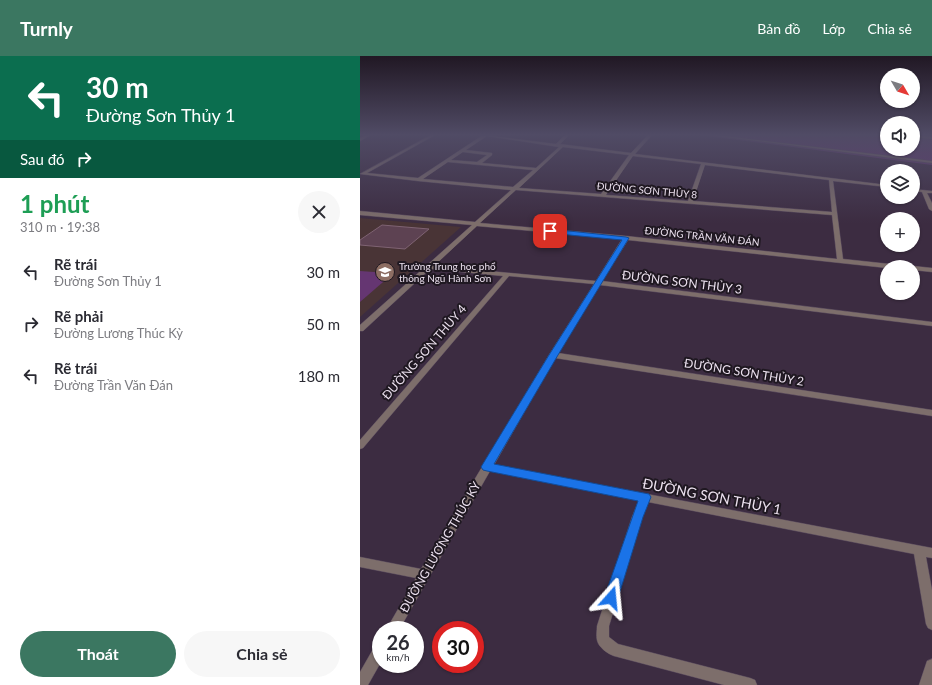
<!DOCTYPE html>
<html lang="vi">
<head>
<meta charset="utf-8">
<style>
	:root { --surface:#fff; --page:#f7f7f7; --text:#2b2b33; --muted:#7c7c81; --accent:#3b7761 }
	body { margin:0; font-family:Lato,sans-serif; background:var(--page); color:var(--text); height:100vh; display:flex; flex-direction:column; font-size:15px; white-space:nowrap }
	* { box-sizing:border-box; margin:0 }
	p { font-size:13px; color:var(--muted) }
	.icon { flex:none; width:22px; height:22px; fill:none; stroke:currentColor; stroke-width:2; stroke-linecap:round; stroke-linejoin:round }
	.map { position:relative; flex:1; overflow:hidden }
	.sheet { display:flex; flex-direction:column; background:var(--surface); width:360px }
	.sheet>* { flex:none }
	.top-card { background:#0b6e4f; color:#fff; overflow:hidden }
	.needle { width:26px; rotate:129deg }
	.controls { position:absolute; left:520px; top:12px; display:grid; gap:8px }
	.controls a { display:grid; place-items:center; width:40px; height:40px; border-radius:50%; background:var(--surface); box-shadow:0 1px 3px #0004; font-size:20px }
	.speed { position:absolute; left:12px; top:565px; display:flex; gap:8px; font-size:20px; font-weight:700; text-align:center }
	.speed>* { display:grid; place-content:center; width:52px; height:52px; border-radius:50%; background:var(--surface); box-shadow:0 1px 3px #0004; line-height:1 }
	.speed small { font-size:10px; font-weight:400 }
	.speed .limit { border:6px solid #d22; background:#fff; color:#111 }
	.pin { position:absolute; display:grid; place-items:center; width:34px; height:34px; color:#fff; margin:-17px; border-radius:8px; box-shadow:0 2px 6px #0006 }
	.me { position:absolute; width:44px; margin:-22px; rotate:18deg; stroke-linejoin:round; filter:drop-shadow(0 0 3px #0008) }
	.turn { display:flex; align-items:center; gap:14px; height:84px; padding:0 20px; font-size:18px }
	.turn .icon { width:52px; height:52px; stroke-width:2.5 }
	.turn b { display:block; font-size:28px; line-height:34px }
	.then { display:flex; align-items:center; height:38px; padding:0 20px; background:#0003; gap:8px; font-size:15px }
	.round { display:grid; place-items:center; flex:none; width:42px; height:42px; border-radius:21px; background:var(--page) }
	.summary { display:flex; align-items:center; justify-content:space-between; height:68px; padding:0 20px }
	h1 { font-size:24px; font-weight:700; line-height:30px; color:#1e9e55 }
	.primary-button { display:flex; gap:8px; margin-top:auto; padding:8px 20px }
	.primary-button a { flex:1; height:46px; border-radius:24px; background:var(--accent); color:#fff; font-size:16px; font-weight:700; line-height:46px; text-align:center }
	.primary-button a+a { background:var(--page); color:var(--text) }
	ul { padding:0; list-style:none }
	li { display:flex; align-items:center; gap:12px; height:52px; padding:0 20px }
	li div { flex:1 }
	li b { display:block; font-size:15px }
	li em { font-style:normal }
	header { display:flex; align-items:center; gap:24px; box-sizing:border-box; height:56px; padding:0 20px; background:var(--accent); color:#fff }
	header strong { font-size:19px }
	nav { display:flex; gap:22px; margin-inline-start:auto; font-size:14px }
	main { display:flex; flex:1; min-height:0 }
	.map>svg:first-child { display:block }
	.education { fill:#493436 }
	.green { fill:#653672 }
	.building { fill:#5d4252; stroke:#7f6373 }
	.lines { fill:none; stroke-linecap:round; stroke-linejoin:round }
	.minor-casing { stroke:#58495d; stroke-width:1 }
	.minor { fill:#7d6e6b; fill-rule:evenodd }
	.route { fill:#1a73e8; stroke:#114b97 }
	.labels { text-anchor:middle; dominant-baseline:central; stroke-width:4; stroke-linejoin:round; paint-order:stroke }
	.far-street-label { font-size:10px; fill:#ece1ef; stroke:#1f1821 }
	.far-poi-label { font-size:10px; fill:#ece1ef; stroke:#1f1821; text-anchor:start }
	.street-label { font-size:12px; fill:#ece1ef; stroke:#1f1821 }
	.near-street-label { font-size:14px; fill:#ece1ef; stroke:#1f1821 }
</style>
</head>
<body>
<header>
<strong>Turnly</strong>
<nav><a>Bản đồ</a><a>Lớp</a><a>Chia sẻ</a></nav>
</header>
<main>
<section class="sheet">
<div class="top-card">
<div class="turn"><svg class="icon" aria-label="left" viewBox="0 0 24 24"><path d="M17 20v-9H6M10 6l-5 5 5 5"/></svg><div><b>30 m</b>Đường Sơn Thủy 1</div></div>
<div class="then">Sau đó<svg class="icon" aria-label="right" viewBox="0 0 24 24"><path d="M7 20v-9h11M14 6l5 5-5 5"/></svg></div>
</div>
<div class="summary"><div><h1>1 phút</h1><p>310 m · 19:38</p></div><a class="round"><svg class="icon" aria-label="close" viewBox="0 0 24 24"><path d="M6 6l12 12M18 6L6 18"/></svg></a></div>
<ul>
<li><svg class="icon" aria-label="left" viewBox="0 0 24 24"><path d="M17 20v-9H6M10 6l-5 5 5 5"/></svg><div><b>Rẽ trái</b><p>Đường Sơn Thủy 1</p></div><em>30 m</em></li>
<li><svg class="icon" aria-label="right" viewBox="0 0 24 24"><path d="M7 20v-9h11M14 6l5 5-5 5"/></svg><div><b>Rẽ phải</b><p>Đường Lương Thúc Kỳ</p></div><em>50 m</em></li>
<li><svg class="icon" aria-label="left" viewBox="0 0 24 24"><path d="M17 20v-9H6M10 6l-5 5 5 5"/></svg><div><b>Rẽ trái</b><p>Đường Trần Văn Đán</p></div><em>180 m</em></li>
</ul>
<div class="primary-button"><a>Thoát</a><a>Chia sẻ</a></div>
</section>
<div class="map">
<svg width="572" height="629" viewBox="0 0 572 629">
	<rect width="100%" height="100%" fill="#3c2c41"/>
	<polygon class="education" points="0,162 101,171 0,261"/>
	<g class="green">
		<polygon points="339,79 527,79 527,93 553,93 553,79 572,79 572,109"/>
		<polygon points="0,215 28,217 30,220 0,246"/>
	</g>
	<polygon class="building" points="22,169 69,173 45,193 0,189 0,184"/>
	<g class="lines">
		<g class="minor-casing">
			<g id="minor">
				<polygon points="7,79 11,79 0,85 0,82"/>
				<path d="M71 79H75L7 117 58 122 123 79 196 88 205 79H209L200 88 271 97 288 79H292L275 98 527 129V131L473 125 483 203 539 209 542 211 527 212 268 184 242 225 572 266V270L240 229 198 297 572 354V360L195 302 134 409 572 492V502L566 501 572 534V574L568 572 566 568 554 498 288 446 282 461 249 570V581L258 588 390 622 395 624 397 629H364L254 600C248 598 238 591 237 584 236 580 237 574 237 570L272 461 279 444 130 415 39 574H26L56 522 0 511V501L61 513 189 299 234 228 149 220 3 392 0 393V384L143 220 70 213 3 275H0V269L112 169 0 159V155L115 166 151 134 58 125 0 118ZM127 80 199 91 176 112 122 107 132 99V97L106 94ZM203 91 269 99 241 138 159 132ZM103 96 127 99 117 106 91 104ZM273 100 341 108 328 145 246 139ZM88 106 173 114 153 131 63 123ZM345 109 469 124 472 156 333 145ZM156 134 472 159 477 203 266 180 120 167ZM117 170 262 183 236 225 74 210Z"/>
				<polygon points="348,79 356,79 572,105 572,107"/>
				<polygon points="553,79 572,81 572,83 553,81"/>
				<polygon points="553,133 572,135 572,137 567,137 572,147 572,155 569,153 562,136 553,135"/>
				<polygon points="553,210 572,212 572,216 553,214 553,211 551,211"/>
				<polygon points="21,587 21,606 8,629 0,629 0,616 16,588"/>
				<polygon points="572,603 572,629 559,629 567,605"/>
			</g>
		</g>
		<use href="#minor" class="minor"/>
	</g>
	<linearGradient id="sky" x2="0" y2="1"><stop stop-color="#211824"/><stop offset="0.47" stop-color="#504b65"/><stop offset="1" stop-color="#504b65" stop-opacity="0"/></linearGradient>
	<rect width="572" height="167" fill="url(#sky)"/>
	<polygon class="route" points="190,173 266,181 269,182 198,299 134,408 289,438 291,441 283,461 258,542 256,547 251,549 246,547 244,542 278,445 127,415 123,414 121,411 189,299 262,184 188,177 188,174"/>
	<defs>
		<g id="school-disc" transform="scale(1)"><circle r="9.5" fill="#8d6e63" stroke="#1f1821"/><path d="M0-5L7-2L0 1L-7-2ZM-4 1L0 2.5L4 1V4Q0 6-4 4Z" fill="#fff"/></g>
	</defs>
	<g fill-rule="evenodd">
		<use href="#school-disc" x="25" y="216"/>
	</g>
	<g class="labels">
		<g class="far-street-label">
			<text transform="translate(287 134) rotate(5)">ĐƯỜNG SƠN THỦY 8</text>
			<text transform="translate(342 180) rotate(6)">ĐƯỜNG TRẦN VĂN ĐÁN</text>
		</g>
		<g class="far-poi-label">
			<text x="39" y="210">Trường Trung học phổ<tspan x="39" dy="12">thông Ngũ Hành Sơn</tspan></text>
		</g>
		<g class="street-label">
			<text transform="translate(322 226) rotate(7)">ĐƯỜNG SƠN THỦY 3</text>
			<text transform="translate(64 296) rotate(-49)">ĐƯỜNG SƠN THỦY 4</text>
			<text transform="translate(384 316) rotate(9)">ĐƯỜNG SƠN THỦY 2</text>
			<text transform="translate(80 491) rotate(-60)">ĐƯỜNG LƯƠNG THÚC KỲ</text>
		</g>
		<g class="near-street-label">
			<text transform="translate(352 440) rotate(11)">ĐƯỜNG SƠN THỦY 1</text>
		</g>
	</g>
</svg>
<div class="controls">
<a><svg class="needle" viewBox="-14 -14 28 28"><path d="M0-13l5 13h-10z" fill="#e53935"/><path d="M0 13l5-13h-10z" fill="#7c7c81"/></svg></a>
<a><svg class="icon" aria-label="sound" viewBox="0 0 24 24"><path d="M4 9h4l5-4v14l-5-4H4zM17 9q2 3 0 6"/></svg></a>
<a><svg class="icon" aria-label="layers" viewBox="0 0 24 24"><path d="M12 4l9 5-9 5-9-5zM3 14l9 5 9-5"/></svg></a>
<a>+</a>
<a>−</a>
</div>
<div class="speed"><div>26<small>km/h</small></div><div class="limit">30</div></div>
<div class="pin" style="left:190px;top:175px;background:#d93025"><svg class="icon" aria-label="arrive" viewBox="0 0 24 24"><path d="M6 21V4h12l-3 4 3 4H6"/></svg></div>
<svg class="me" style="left:251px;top:542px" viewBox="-20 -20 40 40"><path d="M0-17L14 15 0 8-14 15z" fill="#1a73e8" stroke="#fff" stroke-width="4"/></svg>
</div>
</main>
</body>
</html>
